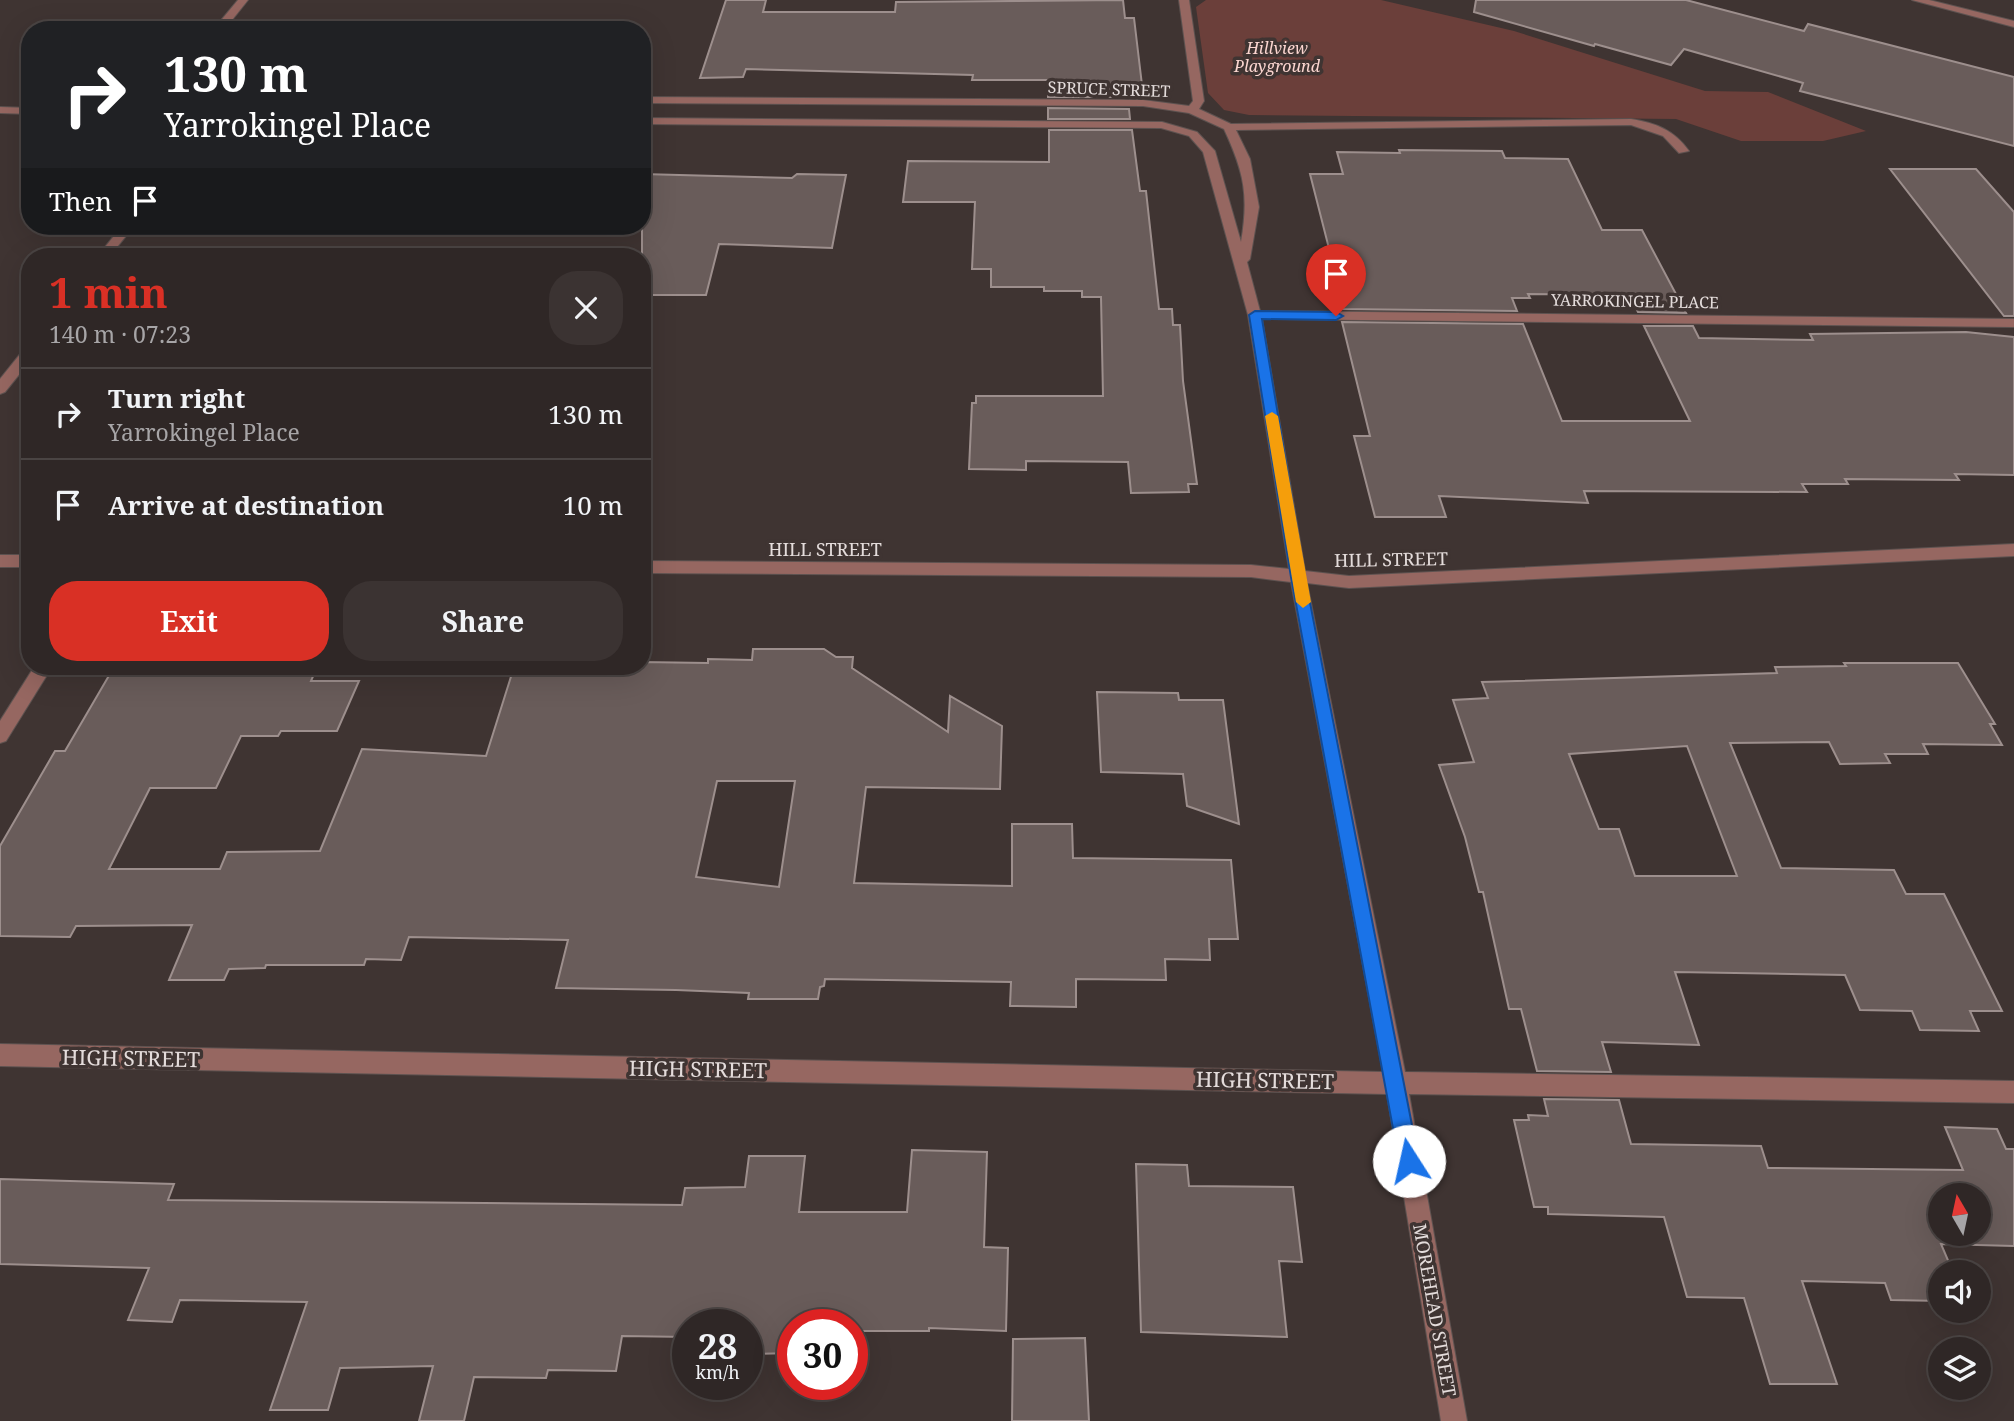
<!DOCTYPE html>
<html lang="en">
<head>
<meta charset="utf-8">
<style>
	:root { --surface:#2f2726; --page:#3b3332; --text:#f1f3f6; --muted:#a7a5a7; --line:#4a4443; --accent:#d93025 }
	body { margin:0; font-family:"Noto Serif",serif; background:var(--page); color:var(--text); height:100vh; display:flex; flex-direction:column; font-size:26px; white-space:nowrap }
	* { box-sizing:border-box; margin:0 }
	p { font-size:23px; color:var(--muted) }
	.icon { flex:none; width:38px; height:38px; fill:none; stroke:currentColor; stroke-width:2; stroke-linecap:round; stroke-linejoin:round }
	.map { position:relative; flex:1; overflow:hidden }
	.panel { position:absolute; left:21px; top:248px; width:630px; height:427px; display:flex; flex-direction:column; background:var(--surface); border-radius:28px; box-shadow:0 7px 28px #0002,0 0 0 2px var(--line) }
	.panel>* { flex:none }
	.top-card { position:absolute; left:21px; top:21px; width:630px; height:214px; border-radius:28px; box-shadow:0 7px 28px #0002,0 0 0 2px var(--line); background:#202124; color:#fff; overflow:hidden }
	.needle { width:46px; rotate:351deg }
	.tools { position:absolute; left:1928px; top:1183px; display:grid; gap:14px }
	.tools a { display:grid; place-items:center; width:63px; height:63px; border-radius:50%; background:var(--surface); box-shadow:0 7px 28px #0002,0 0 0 2px var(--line); font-size:35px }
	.speed { position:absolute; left:672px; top:1309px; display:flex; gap:14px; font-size:35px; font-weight:700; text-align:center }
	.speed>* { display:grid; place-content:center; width:91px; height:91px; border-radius:50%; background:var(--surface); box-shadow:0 7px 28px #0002,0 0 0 2px var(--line); line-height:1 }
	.speed small { font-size:18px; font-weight:400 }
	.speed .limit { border:10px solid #d22; background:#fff; color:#111 }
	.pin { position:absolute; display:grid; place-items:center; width:60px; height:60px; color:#fff; margin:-72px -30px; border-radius:50% 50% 50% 0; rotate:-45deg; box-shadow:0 0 7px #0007 }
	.pin .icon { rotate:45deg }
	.me { position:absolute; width:77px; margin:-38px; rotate:350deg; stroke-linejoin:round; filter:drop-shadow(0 0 5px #0008) }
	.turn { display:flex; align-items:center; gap:24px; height:147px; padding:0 28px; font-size:32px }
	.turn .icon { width:91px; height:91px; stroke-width:2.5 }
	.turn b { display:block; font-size:49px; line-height:60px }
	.then { display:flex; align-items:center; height:66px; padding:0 28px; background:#0003; gap:14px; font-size:26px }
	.round { display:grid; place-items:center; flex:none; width:74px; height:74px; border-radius:28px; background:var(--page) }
	.headline { display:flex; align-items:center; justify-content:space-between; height:119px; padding:0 28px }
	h1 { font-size:42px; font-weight:700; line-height:52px; color:var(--accent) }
	.cta { display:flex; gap:14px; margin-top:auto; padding:14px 28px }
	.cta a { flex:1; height:80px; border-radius:28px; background:var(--accent); color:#fff; font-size:28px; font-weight:700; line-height:80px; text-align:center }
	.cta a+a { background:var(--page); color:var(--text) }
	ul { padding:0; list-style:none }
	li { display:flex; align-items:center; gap:21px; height:91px; padding:0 28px; border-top:2px solid var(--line) }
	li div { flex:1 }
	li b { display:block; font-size:26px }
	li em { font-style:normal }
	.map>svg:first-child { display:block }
	.green { fill:#6b3f3a }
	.building { fill:#695c5a; stroke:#9d8f8d; stroke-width:2; fill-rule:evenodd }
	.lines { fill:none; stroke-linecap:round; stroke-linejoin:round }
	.minor-casing { stroke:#5d5250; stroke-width:2 }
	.minor { fill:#966761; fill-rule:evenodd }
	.route { fill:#1a73e8; stroke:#114b97; stroke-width:2 }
	.slow { fill:#f59e0b }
	.labels { text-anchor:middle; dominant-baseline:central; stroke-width:7; stroke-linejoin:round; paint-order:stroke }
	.far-park-label { font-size:16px; font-style:italic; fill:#fbd6d0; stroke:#3f3432 }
	.far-street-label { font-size:16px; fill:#e4dcdb; stroke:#3f3432 }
	.street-label { font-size:18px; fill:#e4dcdb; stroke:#3f3432 }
	.near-street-label { font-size:21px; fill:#e4dcdb; stroke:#3f3432 }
</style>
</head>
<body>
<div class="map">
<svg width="2014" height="1421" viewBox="0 0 2014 1421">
	<rect width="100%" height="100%" fill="#3f3432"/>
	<polygon class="green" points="1206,0 1381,0 1514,31 1705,91 1768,92 1866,131 1823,141 1741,141 1676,119 1249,115 1224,110 1208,93 1196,7"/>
	<g class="building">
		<polygon points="726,0 766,0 763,12 895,12 896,2 1123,0 1125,18 1134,18 1142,85 1140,90 1127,91 1127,97 1048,97 1048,80 972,80 973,75 746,69 743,77 700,78"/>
		<polygon points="1476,0 1686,0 1804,31 1808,24 2014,77 2014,146 1800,91 1803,83 1684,49 1671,65 1595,44 1594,46 1474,12"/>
		<polygon points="1048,108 1129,109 1130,119 1048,119"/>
		<polygon points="1049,130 1132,130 1140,191 1146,191 1159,309 1172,309 1173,325 1180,325 1183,381 1197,484 1188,484 1189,492 1131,493 1128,462 1026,461 1026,470 969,469 972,403 976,403 976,396 1103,396 1101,297 1082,297 1082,291 1044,291 1044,287 991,287 991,269 972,269 975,202 903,202 908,161 1049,162"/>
		<polygon points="1399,150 1502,151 1505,158 1568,159 1602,230 1642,230 1686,313 1638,312 1629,295 1528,294 1530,298 1512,298 1517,311 1339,309 1330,272 1335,272 1310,174 1343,174 1337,152 1400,153"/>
		<polygon points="1890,169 1976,169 2014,212 2014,316 2004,316"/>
		<polygon points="642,174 792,178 797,174 846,175 832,248 719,244 706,295 642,295"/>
		<polygon points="1342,322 1523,324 1562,421 1690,421 1644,326 1693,326 1699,338 1813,340 1810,334 1966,332 2014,337 2014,475 1955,474 1959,480 1845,479 1848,484 1802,484 1807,492 1584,491 1588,503 1439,496 1446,517 1375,517 1354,436 1370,436"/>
		<path d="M753 649H824L836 657H853L852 668 948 732 950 696 1002 726 1000 789 866 787 854 883 1012 886V824H1072L1073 858 1231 860 1238 939H1209L1210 960 1165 959 1166 980 1076 979V1007L1010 1006 1011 982 825 979 824 986 820 987 818 999H748L749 993 676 990 556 988 568 940 409 937 401 960 366 959 364 965H266L265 968 229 969 224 980H169L192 925 76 926 70 937 0 936V846L55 751H65L114 667H317L311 681H359L337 731H281L278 736H241L216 788H150L109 869H220L227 852 320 851 362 749 486 756 514 667H642V662L708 663V659L752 660ZM717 781H795L779 887 696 877Z"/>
		<path d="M1844 663H1958L1995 724H1990L2002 745 1923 744 1928 754H1885L1890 763 1840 764 1829 742 1730 743 1781 868 1894 870 1906 894H1944L2002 1011H1970L1979 1031 1920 1030 1912 1011 1860 1010 1845 975 1675 972 1699 1045 1602 1042 1611 1072 1537 1071 1521 1009H1509L1483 892H1479L1465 837 1439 765 1474 762 1453 700 1488 698 1482 682 1777 673 1775 667 1846 666ZM1687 746 1737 876H1635L1619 829H1599L1569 754Z"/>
		<polygon points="1097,692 1178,693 1179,700 1223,700 1239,824 1187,806 1183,774 1101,772"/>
		<path d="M1544 1099 1619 1100 1631 1144 1761 1146 1768 1168 1963 1170 1945 1127 1997 1129 2006 1149H2014V1246L1941 1244 1953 1272H1941V1301L1891 1300 1885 1283 1802 1281 1837 1384H1770L1744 1298 1687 1297 1664 1217 1548 1214V1207H1534L1514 1120H1529L1528 1115 1548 1116ZM1941 1195H1979V1234H1941Z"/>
		<polygon points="912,1150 987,1152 984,1247 1008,1248 1006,1331 929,1328 929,1331 852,1331 852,1325 793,1325 793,1353 747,1354 747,1325 688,1325 688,1337 622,1336 616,1371 548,1370 546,1378 474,1377 464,1421 419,1421 433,1366 340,1368 328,1410 270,1410 307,1302 180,1300 172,1322 128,1320 149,1268 0,1264 0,1179 174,1184 168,1200 682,1205 685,1188 745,1187 749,1156 805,1156 799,1212 907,1212"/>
		<polygon points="1136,1164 1187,1165 1189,1186 1293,1187 1302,1262 1279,1261 1287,1337 1141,1332"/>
		<polygon points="1085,1338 1089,1421 1012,1421 1013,1339"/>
	</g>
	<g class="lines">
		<g class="minor-casing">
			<g id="minor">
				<polygon points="238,0 248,0 224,30 213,30"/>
				<path d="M1179 0H1189L1204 101 1199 109 1231 124 1631 119C1656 123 1674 130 1689 151L1679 153 1663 136 1631 125 1236 130 1250 159 1259 207 1250 259 1247 262 1260 311 2014 319V327L1262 319 1305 571 1349 576 2014 544V556L1349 588 1307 583 1405 1072 2014 1081V1103L1409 1094 1467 1421H1441L1387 1094 0 1066V1044L1383 1072 1291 582 1251 577 642 573V561L1251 565 1289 569 1248 315 1203 152 1189 136 1161 128 642 124V118L1162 122 1197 132 1215 151 1241 242C1249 195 1244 172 1224 129L1189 113 1143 106 642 103V97L1143 100 1189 106 1193 101Z"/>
				<polygon points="1912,0 1929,0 2014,21 2014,27"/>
				<polygon points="0,107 30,108 30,114 0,113"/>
				<polygon points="122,226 134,226 109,257 97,257"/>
				<polygon points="30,347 30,361 5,392 0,394 0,379 25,348"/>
				<rect x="0" y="555" width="30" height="12"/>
				<polygon points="34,667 52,667 6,741 0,743 0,721"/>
			</g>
		</g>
		<use href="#minor" class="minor"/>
	</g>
	<polygon class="route" points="1255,311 1336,312 1343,316 1336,320 1262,319 1305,577 1419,1161 1416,1168 1409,1171 1402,1168 1399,1161 1291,577 1249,315"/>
	<polygon class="slow" points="1272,412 1278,416 1311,602 1303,608 1296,602 1265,416"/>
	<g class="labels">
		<g class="far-park-label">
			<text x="1277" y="48">Hillview<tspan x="1277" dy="18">Playground</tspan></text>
		</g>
		<g class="far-street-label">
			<text transform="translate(1109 89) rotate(2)">SPRUCE STREET</text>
			<text transform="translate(1635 301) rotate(1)">YARROKINGEL PLACE</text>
		</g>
		<g class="street-label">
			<text x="825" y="549">HILL STREET</text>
			<text transform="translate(1391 559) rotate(-1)">HILL STREET</text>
			<text transform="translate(1435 1310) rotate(80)">MOREHEAD STREET</text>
		</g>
		<g class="near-street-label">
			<text transform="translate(131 1058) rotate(1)">HIGH STREET</text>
			<text transform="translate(698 1069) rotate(1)">HIGH STREET</text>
			<text transform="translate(1265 1080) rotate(1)">HIGH STREET</text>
		</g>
	</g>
</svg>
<div class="tools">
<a><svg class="needle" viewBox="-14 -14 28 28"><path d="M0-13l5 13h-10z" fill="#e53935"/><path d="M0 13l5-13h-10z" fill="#a7a5a7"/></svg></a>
<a><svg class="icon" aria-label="sound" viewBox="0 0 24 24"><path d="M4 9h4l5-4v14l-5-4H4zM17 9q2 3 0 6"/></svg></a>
<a><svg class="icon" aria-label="layers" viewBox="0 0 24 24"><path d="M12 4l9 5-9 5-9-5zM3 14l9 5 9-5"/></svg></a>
</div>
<div class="speed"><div>28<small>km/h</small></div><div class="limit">30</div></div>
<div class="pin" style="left:1336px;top:316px;background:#d93025"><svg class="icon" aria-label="arrive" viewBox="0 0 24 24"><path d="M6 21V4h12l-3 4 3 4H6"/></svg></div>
<svg class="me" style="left:1409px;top:1161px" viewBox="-20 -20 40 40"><circle r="19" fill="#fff"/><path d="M0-13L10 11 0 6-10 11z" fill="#1a73e8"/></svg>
<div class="top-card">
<div class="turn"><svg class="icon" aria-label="right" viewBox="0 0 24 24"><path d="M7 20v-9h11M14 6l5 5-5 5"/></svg><div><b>130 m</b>Yarrokingel Place</div></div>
<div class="then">Then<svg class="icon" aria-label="arrive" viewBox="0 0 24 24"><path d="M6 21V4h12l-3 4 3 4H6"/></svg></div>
</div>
<section class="panel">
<div class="headline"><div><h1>1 min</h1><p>140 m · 07:23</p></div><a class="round"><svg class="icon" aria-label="close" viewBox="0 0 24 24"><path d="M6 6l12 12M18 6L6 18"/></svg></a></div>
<ul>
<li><svg class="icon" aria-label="right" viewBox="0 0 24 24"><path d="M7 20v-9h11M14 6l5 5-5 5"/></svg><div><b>Turn right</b><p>Yarrokingel Place</p></div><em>130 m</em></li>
<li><svg class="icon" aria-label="arrive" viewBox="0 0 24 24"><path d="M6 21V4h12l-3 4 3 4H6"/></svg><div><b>Arrive at destination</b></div><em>10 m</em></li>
</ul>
<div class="cta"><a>Exit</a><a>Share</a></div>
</section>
</div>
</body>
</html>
